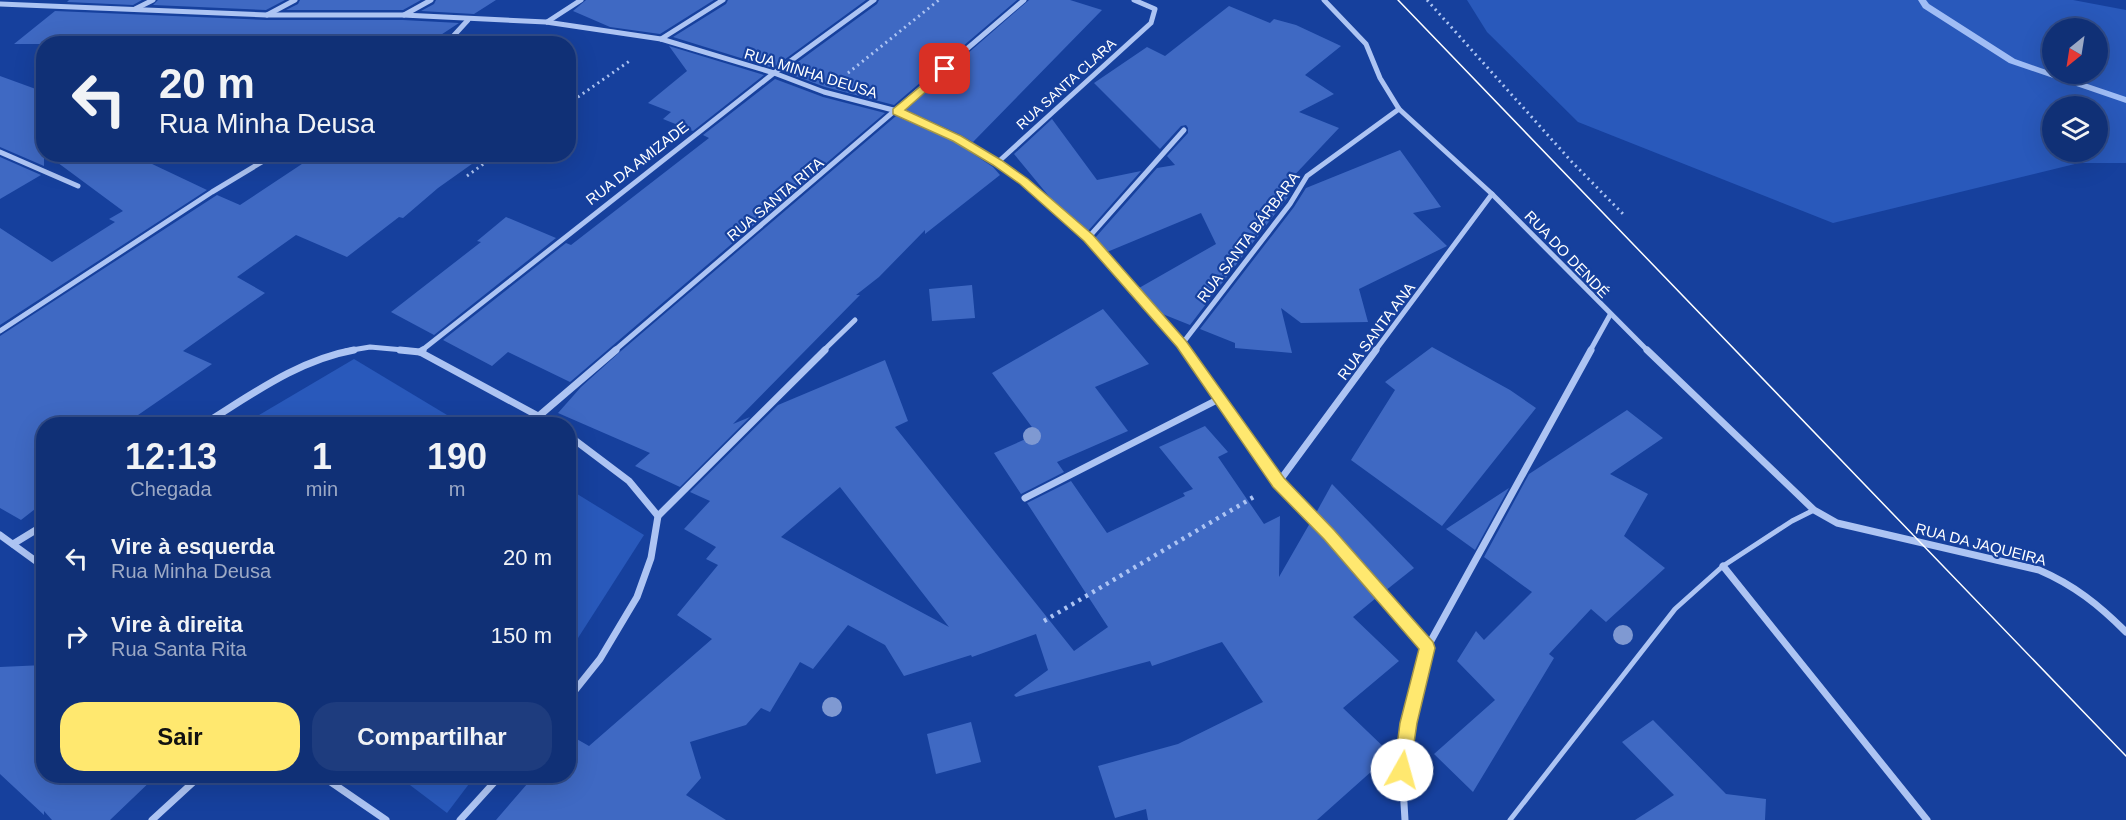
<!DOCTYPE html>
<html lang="pt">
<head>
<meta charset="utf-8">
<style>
	:root { --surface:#103076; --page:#1e3c7e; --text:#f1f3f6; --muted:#9ca9c5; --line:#304b88; --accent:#ffe86f }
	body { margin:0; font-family:Helvetica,sans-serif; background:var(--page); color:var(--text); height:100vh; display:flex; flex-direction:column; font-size:22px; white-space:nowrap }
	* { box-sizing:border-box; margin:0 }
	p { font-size:20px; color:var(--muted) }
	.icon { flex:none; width:33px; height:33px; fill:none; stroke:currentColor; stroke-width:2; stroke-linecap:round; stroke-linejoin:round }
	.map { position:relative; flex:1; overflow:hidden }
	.drawer { position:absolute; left:36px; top:417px; width:540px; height:366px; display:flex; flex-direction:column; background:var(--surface); border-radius:24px; box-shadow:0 6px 24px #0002,0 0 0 2px var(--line) }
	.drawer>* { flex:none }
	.guide { position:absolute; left:36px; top:36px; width:540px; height:126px; border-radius:24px; box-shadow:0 6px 24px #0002,0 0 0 2px var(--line); background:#103076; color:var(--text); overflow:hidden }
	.needle { width:39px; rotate:210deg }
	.fabs { position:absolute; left:2042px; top:18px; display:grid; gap:12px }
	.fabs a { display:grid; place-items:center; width:66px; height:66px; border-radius:50%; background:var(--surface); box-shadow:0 6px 24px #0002,0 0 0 2px var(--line); font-size:30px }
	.pin { position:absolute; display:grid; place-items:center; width:51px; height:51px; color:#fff; margin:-26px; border-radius:12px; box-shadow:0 3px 9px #0006 }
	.me { position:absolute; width:66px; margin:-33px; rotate:7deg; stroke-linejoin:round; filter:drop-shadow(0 0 4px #0008) }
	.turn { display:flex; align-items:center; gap:21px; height:126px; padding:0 24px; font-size:27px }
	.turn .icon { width:78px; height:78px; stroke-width:2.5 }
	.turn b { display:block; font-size:42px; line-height:51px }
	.eta { display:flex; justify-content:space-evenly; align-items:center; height:102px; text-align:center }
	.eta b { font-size:36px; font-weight:700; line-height:42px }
	.button { display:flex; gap:12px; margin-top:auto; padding:12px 24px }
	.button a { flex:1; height:69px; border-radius:24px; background:var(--accent); color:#111; font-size:24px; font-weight:700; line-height:69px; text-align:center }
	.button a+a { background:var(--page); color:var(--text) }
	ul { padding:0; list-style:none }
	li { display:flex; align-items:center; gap:18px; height:78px; padding:0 24px }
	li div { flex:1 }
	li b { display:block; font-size:22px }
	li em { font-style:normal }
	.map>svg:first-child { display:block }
	.green { fill:#2959bb; fill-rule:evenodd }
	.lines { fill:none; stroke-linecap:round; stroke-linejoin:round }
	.stream { fill:#a0bdf5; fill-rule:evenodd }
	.building { fill:#3f69c3; fill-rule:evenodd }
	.path-far1 { stroke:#adc4f3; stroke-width:3; stroke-dasharray:2 4; stroke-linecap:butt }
	.path { stroke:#adc4f3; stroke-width:4.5; stroke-dasharray:3 5; stroke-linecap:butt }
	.service { stroke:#adc4f3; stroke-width:5 }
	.minor-far1 { stroke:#adc4f3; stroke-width:5 }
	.minor { stroke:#adc4f3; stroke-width:7 }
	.tram { stroke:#fff; stroke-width:1.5 }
	.tree { fill:#7f99d2 }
	.route { fill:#ffe86f; stroke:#a69748; stroke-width:1.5 }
	.labels { text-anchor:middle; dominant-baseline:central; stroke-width:4.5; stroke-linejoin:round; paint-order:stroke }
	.far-street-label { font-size:14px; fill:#fff; stroke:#16409d }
	.street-label { font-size:15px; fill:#fff; stroke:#16409d }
</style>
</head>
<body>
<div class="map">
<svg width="2126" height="820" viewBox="0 0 2126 820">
	<rect width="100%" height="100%" fill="#16409d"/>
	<g class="green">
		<path d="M1467 0H2073L2126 10V163H2079L1833 223 1578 122 1487 32ZM2097 28V74H2052V28ZM2052 106H2097V152H2052Z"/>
		<polygon points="354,359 462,424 244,424"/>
		<polygon points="569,489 644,535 569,652"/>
		<polygon points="398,776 475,776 447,813"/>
	</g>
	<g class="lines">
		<polygon class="stream" points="1918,0 1926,0 1929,4 2015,59 2052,72 2052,74 2058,74 2126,97 2126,103 2009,63 1923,8"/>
	</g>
	<g class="building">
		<polygon points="69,0 142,0 133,5 67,2"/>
		<polygon points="158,0 285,0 266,10 153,5"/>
		<polygon points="300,0 421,0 403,10 286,10 298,4"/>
		<polygon points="436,0 496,0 474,14 421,11 434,4"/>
		<polygon points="586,0 714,0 660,34 610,27 573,11"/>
		<polygon points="728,0 866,0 773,68 673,37 726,4"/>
		<polygon points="879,0 1017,0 894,105 825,87 784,72 877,4"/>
		<polygon points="1029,0 1070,0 1102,10 973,142 959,134 904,109"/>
		<polygon points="1229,6 1270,23 1274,19 1296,25 1341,46 1305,75 1334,94 1299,112 1339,128 1269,202 1291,193 1190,325 1160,313 1139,288 1216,244 1201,213 1107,252 1095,238 1157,168 1175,165 1167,156 1188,133 1188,128 1186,125 1181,126 1160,149 1094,83 1147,47 1165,56"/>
		<polygon points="55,11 266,20 403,20 459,23 427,44 14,44"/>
		<polygon points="669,46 764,75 693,131 663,119 671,112 648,103 687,71"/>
		<polygon points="0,76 44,92 44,166 0,147"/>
		<polygon points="775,79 823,97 885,113 570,382 508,352 492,366 443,340 566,243 571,245 709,138 703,135"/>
		<polygon points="896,116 955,142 993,167 1000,175 925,234 925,230 879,277 856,295 860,295 733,424 750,417 680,487 635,466 650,453 558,413 581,387 621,351"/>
		<polygon points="1052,119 1097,180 1141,171 1088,231 1052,200 1014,154"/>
		<polygon points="1400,150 1441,207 1413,213 1447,246 1359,289 1368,322 1301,323 1281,308 1292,353 1235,348 1235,343 1200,329 1294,207 1306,188"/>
		<polygon points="46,154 131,154 207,190 0,325 0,228 52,262 115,222 109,219 123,211"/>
		<polygon points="317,154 486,154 438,188 403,218 399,217 347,257 296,235 237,277 265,293 183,351 212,364 125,424 44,424 44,502 21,520 0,508 0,336 217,195 240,205"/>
		<polygon points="0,157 41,175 0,199"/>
		<polygon points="506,217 556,238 434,335 391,312 481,242 477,241"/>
		<polygon points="972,285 975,318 932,321 929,289"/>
		<polygon points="1103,309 1149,364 1095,387 1128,431 1057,462 1064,472 1021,494 994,453 1037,434 992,373"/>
		<polygon points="1432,347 1510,390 1536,408 1442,526 1351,460 1395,390 1385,382"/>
		<path d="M885 360 908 421 895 427 1074 651 1108 627 1027 503 1071 481 1107 533 1185 496 1183 493 1193 489 1159 447 1205 426 1228 452 1218 457 1264 524 1280 516 1279 577 1310 523 1376 598 1353 617 1399 661 1343 708 1391 754 1317 820H1148L1146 809 1115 818 1098 766 1178 744 1263 702 1222 642 1152 666 1150 661 1016 697 1014 695 1048 670 1036 634 972 657 971 655 904 676 885 645 848 625 813 669 800 662 770 712 761 708 746 725 690 742 701 778 686 795 726 820H496L534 776H568V734L589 746 712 639 677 615 718 565 706 559 716 547 684 529 710 501 690 492 778 405ZM840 487 949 627 781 537Z"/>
		<polygon points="1627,410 1663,438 1610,474 1648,494 1624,536 1665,568 1606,622 1591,609 1549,654 1554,658 1473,792 1434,754 1495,700 1457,661 1476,631 1484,640 1532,592 1484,557 1529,474"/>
		<polygon points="1332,484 1414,568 1385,591 1316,513"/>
		<polygon points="1509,488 1475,550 1446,529"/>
		<polygon points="44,665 44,776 156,776 110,820 52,820 44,811 44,815 0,774 0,667"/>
		<polygon points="1653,720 1726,794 1766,799 1765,820 1635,820 1674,795 1622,742"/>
		<polygon points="971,722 981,762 936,774 927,734"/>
	</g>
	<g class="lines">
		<g class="path-far1">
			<polyline points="1427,0 1571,161 1624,215"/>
			<polyline points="848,73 939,0"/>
			<polyline points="568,104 631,60"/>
			<polyline points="467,176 497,154"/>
		</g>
		<polyline class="path" points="1044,621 1257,495"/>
		<polyline class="service" points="1510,820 1675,609 1723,566 1792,521 1814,510"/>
		<g class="minor-far1">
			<polyline points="1324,0 1366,44 1380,78 1399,109 1492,194 1648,351"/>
			<polyline points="0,4 266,15 403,15 546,22 661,39 774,73 824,92 897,111 957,138 1024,181 1088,238 1187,351"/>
			<polyline points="135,9 153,0"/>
			<polyline points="267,15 295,0"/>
			<polyline points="404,15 431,0"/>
			<polyline points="547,22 581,0"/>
			<polyline points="661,39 723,0"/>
			<polyline points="446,44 468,20"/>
			<polyline points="0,152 78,186"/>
			<polyline points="997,163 1151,23 1155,9 1134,0"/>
			<polyline points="1088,238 1184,130"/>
			<polyline points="0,331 212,192 275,154"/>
			<polyline points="1182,344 1290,204 1307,176 1399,109"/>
			<polyline points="346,351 370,347 415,351"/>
			<polyline points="421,351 774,73 874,0"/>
			<polyline points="614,351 1024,0"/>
			<polyline points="823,351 855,320"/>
			<polyline points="1375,351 1492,194"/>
			<polyline points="1590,351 1610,315"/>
		</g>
		<g class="minor">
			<polyline points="400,350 420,352 553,424"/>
			<polyline points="1186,350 1278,483 1329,535 1427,648 1408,723 1402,770 1405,820"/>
			<path d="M1647 350 1814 510 1837 523 2039 570C2074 585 2099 605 2126 632"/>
			<polyline points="420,352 423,350"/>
			<polyline points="540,415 616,350"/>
			<path d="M204 424C251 395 298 360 354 350"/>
			<polyline points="568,435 629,481 658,516"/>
			<polyline points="1278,483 1376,350"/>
			<polyline points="1025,498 1219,399"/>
			<polyline points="0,535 44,567"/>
			<polyline points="13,544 44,525"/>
			<polyline points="1723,566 1927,820"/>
			<polyline points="1427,648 1591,350"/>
			<polyline points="568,699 600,659 637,597 651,558 658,516 825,350"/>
			<polyline points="322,776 386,820"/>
			<polyline points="152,820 200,776"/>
			<polyline points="460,820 500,776"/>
		</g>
		<polyline class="tram" points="1398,0 2126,756"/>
	</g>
	<g class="tree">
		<circle cx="1032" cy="436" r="9"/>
		<circle cx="1623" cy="635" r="10"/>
		<circle cx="832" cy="707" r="10"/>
	</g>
	<polygon class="route" points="945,66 948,67 948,72 905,110 961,136 1001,160 1028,179 1093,235 1186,341 1284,478 1334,530 1433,642 1435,648 1417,723 1409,776 1402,779 1396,776 1394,770 1400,723 1419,649 1324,539 1273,487 1177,347 1084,241 1020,184 993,165 953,141 893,114 893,109"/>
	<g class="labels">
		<g class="far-street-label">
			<text transform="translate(1066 84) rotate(-42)">RUA SANTA CLARA</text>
		</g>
		<g class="street-label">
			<text transform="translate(811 73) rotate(17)">RUA MINHA DEUSA</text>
			<text transform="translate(637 163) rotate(-38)">RUA DA AMIZADE</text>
			<text transform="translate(775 199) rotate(-40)">RUA SANTA RITA</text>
			<text transform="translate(1248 237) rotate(-53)">RUA SANTA BÁRBARA</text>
			<text transform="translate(1567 254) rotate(46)">RUA DO DENDÉ</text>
			<text transform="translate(1376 331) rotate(-53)">RUA SANTA ANA</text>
			<text transform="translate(1981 544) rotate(14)">RUA DA JAQUEIRA</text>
		</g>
	</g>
</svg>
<div class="fabs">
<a><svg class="needle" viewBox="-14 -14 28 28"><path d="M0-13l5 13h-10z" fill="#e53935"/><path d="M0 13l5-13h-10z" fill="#9ca9c5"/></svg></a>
<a><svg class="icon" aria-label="layers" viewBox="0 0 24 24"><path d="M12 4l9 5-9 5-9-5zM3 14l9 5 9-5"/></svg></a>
</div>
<div class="pin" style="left:945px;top:69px;background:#d93025"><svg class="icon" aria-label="arrive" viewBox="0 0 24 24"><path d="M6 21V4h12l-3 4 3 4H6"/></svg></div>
<svg class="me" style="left:1402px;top:770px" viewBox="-20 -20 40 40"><circle r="19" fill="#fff"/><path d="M0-13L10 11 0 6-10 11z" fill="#ffe86f"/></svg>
<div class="guide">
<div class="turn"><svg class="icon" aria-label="left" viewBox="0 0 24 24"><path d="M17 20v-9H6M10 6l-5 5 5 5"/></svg><div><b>20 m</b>Rua Minha Deusa</div></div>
</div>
<section class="drawer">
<div class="eta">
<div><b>12:13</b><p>Chegada</p></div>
<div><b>1</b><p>min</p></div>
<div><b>190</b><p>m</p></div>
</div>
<ul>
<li><svg class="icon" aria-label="left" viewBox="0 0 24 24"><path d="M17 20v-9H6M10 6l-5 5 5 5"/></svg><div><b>Vire à esquerda</b><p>Rua Minha Deusa</p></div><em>20 m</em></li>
<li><svg class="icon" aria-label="right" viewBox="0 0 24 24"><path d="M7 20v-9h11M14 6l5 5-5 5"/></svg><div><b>Vire à direita</b><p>Rua Santa Rita</p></div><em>150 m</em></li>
</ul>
<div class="button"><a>Sair</a><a>Compartilhar</a></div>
</section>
</div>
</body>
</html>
